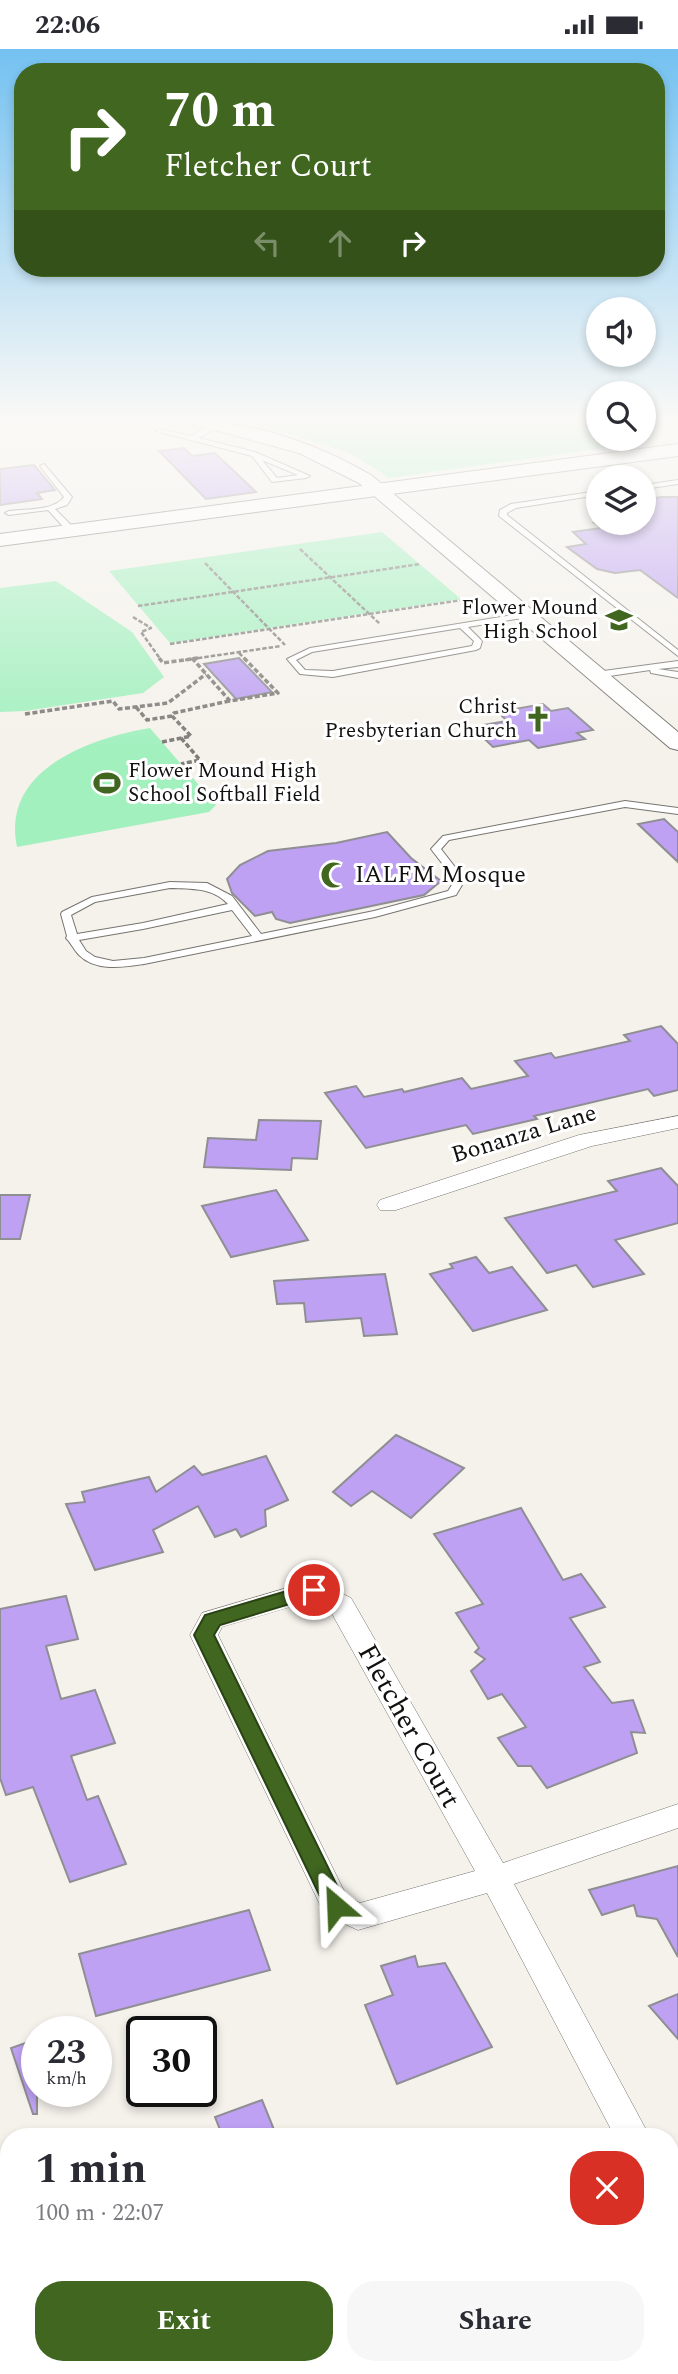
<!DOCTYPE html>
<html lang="en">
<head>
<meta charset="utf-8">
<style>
	:root { --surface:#fff; --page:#f7f7f7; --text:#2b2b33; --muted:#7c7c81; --accent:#40661f }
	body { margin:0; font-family:Spectral,serif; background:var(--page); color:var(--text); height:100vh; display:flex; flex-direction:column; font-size:26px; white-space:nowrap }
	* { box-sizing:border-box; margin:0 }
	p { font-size:23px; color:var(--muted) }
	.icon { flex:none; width:38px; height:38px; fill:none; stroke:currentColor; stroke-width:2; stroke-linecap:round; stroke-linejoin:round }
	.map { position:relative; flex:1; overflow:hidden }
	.side { position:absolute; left:0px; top:2079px; width:679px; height:247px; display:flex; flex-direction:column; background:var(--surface); border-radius:28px 28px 0 0; box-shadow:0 4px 10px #0003 }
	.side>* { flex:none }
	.banner { position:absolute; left:14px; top:14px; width:651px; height:214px; border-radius:28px; box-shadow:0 4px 10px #0003; background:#40661f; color:#fff; overflow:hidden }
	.tools { position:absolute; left:586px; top:248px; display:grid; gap:14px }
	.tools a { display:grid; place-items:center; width:70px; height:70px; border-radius:50%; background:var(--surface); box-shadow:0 4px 10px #0003; font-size:35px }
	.speed { position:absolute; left:21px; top:1967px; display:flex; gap:14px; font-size:35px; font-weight:700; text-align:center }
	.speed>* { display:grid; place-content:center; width:91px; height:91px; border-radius:50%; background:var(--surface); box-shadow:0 4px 10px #0003; line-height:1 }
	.speed small { font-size:18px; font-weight:400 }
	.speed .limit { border:4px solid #111; border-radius:10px; background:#fff; color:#111 }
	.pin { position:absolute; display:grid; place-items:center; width:60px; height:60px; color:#fff; margin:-30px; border:4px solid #fff; border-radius:50%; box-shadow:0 2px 7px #0007 }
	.me { position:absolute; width:77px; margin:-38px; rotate:334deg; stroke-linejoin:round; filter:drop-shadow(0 0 5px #0008) }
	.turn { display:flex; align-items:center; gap:24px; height:147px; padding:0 35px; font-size:32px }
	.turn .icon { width:91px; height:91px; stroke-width:2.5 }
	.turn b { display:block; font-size:49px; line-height:60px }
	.lanes { display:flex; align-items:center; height:66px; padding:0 35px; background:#0003; justify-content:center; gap:35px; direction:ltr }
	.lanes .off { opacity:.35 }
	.round { display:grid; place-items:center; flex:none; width:74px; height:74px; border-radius:28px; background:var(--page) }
	.headline { display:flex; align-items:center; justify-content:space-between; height:119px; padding:0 35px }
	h1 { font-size:42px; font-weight:700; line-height:52px }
	.cta { display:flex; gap:14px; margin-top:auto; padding:14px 35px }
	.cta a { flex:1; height:80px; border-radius:28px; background:var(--accent); color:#fff; font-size:28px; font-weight:700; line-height:80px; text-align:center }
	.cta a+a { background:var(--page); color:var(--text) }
	.status { display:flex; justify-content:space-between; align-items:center; height:49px; padding:0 35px; background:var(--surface); direction:ltr }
	.status svg { height:19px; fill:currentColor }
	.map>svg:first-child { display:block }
	.green { fill:#a3f0bf }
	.building { fill:#bea1f3; stroke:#8f8e93; stroke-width:2 }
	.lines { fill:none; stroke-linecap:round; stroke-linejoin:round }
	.service-casing { stroke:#777470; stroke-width:2 }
	.minor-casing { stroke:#777470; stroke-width:1 }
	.tertiary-casing { stroke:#777470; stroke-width:2 }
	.secondary-casing { stroke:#777470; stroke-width:2 }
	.path-far1 { stroke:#7f7d7a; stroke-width:2.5; stroke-dasharray:4.5 2; stroke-linecap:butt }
	.path { stroke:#7f7d7a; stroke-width:3.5; stroke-dasharray:5 2.5; stroke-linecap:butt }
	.service { fill:#fff; fill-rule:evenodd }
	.minor { fill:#fff; fill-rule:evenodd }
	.tertiary { fill:#fff; fill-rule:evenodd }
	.secondary { fill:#fff; fill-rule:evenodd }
	.route { fill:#40661f; stroke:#2a4214; stroke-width:2 }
	.labels { text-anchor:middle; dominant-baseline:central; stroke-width:6; stroke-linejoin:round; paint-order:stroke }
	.far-poi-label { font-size:21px; fill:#11100f; stroke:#fff; text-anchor:end }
	.poi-label { font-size:24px; fill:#11100f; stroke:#fff; text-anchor:start }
	.street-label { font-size:24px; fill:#11100f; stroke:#fff }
	.near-street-label { font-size:28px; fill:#11100f; stroke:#fff }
</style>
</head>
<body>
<div class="status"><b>22:06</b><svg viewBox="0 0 49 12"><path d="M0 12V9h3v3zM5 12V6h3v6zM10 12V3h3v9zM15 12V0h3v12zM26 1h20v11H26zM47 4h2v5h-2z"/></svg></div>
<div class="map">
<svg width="678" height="2325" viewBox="0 0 678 2325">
	<rect width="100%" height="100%" fill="#f5f2ec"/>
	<g class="green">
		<polygon points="251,372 574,372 613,398 389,429 352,405"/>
		<polygon points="382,483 461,550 170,594 109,522"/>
		<polygon points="56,532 132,583 164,628 143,644 25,662 0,663 0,539"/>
		<path d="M150 679 216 756 209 763 17 798C0 718 96 688 150 679Z"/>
	</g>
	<g class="building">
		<polygon points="184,399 192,407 215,404 256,443 206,450 159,402"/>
		<polygon points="34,416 55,441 37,444 42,450 0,456 0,420"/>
		<polygon points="661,448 678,448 678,549 640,521 615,524 597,520 567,498 586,495 573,483 601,479 594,474 644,474 644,451"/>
		<polygon points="239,609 272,643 236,650 204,615"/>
		<polygon points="543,655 551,662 568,659 593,681 577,684 585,690 538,699 529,691 493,698 472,678 507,672 498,663"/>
		<polygon points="664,770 678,783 678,813 638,775"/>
		<polygon points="387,783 411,809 441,832 424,846 290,874 276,870 272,863 255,867 232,844 227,830 240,816 268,802 336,794"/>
		<polygon points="661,977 678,995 678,1041 654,1047 648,1040 534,1067 537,1070 473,1085 466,1076 366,1099 325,1044 356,1037 364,1048 402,1040 404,1043 462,1029 471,1040 528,1027 515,1012 551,1004 555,1009 630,992 624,986"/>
		<polygon points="259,1071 321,1072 317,1110 292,1109 291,1121 204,1118 208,1089 256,1091"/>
		<polygon points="661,1119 678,1137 678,1174 615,1191 644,1225 593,1238 576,1216 547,1224 505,1169 617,1142 608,1132"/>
		<polygon points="276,1141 308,1191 231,1208 202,1157"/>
		<polygon points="0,1146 30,1146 20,1190 0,1190"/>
		<polygon points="476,1208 489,1224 512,1218 547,1261 473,1282 430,1225 453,1219 450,1215"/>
		<polygon points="385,1225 397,1285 364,1287 361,1269 306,1273 304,1254 277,1255 274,1232"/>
		<polygon points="396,1386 464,1419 411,1469 372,1442 351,1457 333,1443"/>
		<polygon points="266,1407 288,1451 265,1461 266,1477 241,1488 236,1480 215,1488 198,1457 153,1481 163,1503 95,1521 66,1455 85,1453 82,1443 149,1428 156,1443 194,1417 202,1426"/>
		<polygon points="521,1459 563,1531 581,1525 605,1558 570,1569 600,1613 584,1618 612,1654 633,1651 645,1684 631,1683 637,1704 547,1739 531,1717 518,1717 498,1689 526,1678 502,1645 488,1650 471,1622 485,1610 475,1603 479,1599 456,1564 483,1555 434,1485"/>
		<polygon points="66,1547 78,1590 46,1597 61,1650 95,1641 115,1694 71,1707 87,1751 98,1747 126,1815 70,1833 33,1738 6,1746 0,1729 0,1560"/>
		<polygon points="678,1817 678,1908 657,1870 637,1867 634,1856 602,1866 589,1841"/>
		<polygon points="249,1861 270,1921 96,1967 79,1905"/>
		<polygon points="415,1907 418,1918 445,1914 492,1998 397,2035 365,1956 393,1946 381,1917"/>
		<polygon points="678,1945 678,1990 649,1957"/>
		<polygon points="37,1990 37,2065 33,2065 11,1999"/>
		<polygon points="262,2051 277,2088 223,2088 215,2068"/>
	</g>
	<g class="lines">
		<g class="service-casing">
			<g id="service">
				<path d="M217 372H225L199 389 255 403 310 427 306 429 272 433 252 407 156 382 159 380 191 387ZM262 411 298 426 277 429Z"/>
				<path d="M44 415 72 448 67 456 55 460 75 480V484H69L48 461 9 466 5 464 9 462C25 460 54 462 64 448L40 417Z"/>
				<polygon points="678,431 678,435 644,440 644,436"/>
				<polygon points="598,442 598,446 516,459 507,464 507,466 678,601 678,607 499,467 500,461 511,455"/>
				<path d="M525 564 529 566 528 568 468 578 482 592 480 599 476 601 333 628 300 625 287 610 310 599ZM460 579 474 592 472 597 333 622 305 621 296 611 312 603Z"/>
				<polygon points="678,612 678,618 658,620 678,623 678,629 651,624 650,621 596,629 592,626 596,623"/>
				<path d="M625 752 678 759V765L625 758 449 791 441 800 465 831 456 846 375 868 144 915C124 918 96 923 79 906 74 901 71 894 66 889L67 887 61 865 62 863 92 848 170 833 207 834 232 847 261 885 374 862 448 842 455 831 431 800 443 787ZM170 839C191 840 212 838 228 855L143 874 77 885 71 866 95 853ZM232 861 252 887 144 909 113 912 95 908 86 902 79 891 143 880Z"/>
			</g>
		</g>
		<g class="minor-casing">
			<g id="minor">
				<polygon points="668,372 678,372 678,379"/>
				<polygon points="678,1067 678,1079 592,1097 396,1161 380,1161 377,1156 380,1151 579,1086"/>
				<path d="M314 1531 351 1549 503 1814 678 1755V1779L514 1835 650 2088H615L487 1844 358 1881 325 1866 190 1586 202 1564ZM311 1552 331 1563 475 1822 360 1854 347 1848 218 1586 222 1578Z"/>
				<polygon points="670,2143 678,2146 678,2190 670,2187"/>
				<polygon points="506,2317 545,2317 548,2325 509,2325"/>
			</g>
		</g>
		<g class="tertiary-casing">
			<path id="tertiary" d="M191 372C254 372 317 395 371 426L678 683V701L670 699 359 434 299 404 193 375Z"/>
		</g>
		<g class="secondary-casing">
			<polygon id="secondary" points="678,395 678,407 0,497 0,485"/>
		</g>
		<g class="path-far1">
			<polyline points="300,500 380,575"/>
			<polyline points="205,514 285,596"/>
			<polyline points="138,557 420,515"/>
			<polyline points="133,568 151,579 141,583 161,611"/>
			<polyline points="170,595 462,551"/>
			<polyline points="239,604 246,611"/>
			<polyline points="185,611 281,597"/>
		</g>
		<g class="path">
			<polyline points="159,609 163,614 198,609"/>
			<polyline points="192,609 230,652 278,644 244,609"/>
			<polyline points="136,658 147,671 172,667"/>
			<polyline points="25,665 113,652 119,660 168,654 206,625"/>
			<polyline points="181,689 200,711 181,715"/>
			<polyline points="162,693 191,687 172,667 174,664 229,652"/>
		</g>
		<use href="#service" class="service"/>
		<use href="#minor" class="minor"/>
		<use href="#tertiary" class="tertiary"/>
		<use href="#secondary" class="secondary"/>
	</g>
	<linearGradient id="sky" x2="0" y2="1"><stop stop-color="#73c1f1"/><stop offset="0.53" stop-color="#faf9f6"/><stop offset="1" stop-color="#faf9f6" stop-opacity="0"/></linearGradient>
	<rect width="678" height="698" fill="url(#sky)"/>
	<polygon class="route" points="314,1534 320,1536 323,1541 320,1546 220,1576 214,1586 347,1857 344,1864 336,1866 328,1864 194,1586 205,1566"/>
	<defs>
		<g id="school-bare" transform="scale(2.1)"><path d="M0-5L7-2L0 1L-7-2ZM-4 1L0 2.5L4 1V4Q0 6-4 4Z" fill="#40661f" stroke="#fff" stroke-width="2.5" paint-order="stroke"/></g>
		<g id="church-bare" transform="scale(2.1)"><path d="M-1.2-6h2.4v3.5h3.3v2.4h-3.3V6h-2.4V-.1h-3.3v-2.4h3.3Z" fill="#40661f" stroke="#fff" stroke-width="2.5" paint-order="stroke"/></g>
		<g id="stadium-bare" transform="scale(2.1)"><path d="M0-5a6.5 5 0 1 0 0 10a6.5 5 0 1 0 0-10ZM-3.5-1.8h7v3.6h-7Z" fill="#40661f" stroke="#fff" stroke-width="2.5" paint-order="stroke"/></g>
		<g id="mosque-bare" transform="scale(2.1)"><path d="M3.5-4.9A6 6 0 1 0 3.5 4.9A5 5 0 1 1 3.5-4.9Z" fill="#40661f" stroke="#fff" stroke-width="2.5" paint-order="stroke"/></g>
	</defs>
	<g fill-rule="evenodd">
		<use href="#school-bare" x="619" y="571"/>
		<use href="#church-bare" x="538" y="670"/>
		<use href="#stadium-bare" x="107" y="734"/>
		<use href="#mosque-bare" x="334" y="826"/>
	</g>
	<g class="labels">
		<g class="far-poi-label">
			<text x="598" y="559">Flower Mound<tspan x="598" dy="24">High School</tspan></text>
			<text x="517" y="658">Christ<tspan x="517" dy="24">Presbyterian Church</tspan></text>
			<text x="128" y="722" text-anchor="start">Flower Mound High<tspan x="128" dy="24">School Softball Field</tspan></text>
		</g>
		<g class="poi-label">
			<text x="355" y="826">IALFM Mosque</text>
		</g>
		<g class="street-label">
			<text transform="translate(524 1085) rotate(-17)">Bonanza Lane</text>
		</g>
		<g class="near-street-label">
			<text transform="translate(409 1677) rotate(61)">Fletcher Court</text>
		</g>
	</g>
</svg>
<div class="tools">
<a><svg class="icon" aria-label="sound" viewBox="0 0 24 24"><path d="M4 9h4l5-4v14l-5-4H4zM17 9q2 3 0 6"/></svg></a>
<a><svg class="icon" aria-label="search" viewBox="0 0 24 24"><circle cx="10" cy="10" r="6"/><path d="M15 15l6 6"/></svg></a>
<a><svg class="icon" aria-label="layers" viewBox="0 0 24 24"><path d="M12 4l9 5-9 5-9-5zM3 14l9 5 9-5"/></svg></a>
</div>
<div class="speed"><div>23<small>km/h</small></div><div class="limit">30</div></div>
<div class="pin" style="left:314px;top:1541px;background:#d93025"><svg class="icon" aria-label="arrive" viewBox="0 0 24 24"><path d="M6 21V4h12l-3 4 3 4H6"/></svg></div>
<svg class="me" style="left:336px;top:1857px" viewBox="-20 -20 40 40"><path d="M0-17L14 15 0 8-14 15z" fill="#40661f" stroke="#fff" stroke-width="4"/></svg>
<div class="banner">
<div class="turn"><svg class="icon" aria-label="right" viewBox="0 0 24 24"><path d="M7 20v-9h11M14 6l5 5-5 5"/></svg><div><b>70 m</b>Fletcher Court</div></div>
<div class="lanes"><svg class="icon off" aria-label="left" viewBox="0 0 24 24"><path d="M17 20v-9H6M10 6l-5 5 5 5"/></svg><svg class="icon off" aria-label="ahead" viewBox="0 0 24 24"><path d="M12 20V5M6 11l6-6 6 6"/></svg><svg class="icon" aria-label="right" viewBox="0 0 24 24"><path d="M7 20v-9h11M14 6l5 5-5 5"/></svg></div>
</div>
<section class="side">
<div class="headline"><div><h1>1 min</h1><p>100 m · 22:07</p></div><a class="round" style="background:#d93025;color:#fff"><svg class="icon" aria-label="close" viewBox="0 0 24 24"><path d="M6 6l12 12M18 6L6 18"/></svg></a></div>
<div class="cta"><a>Exit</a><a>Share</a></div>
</section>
</div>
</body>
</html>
